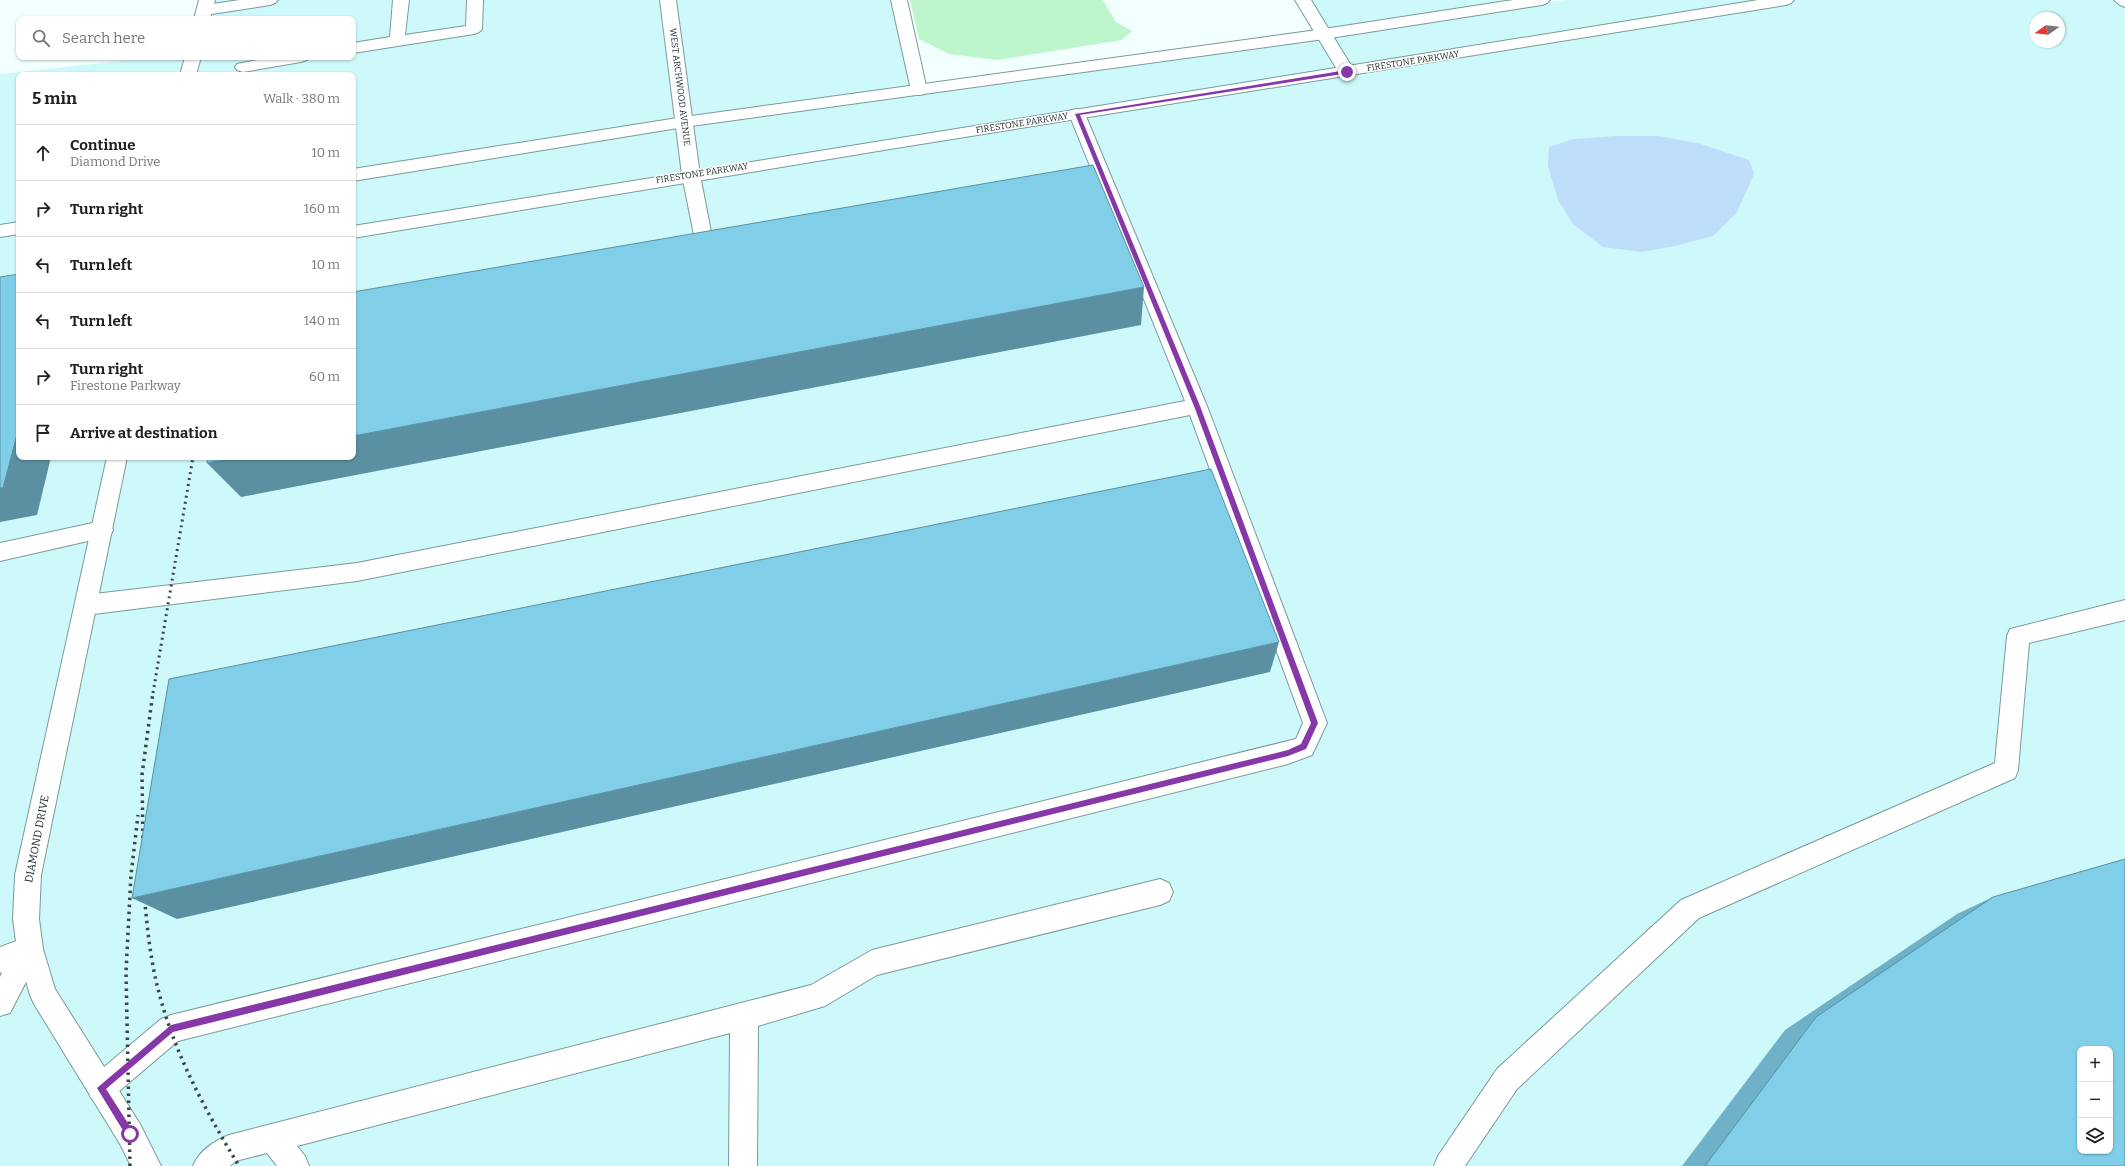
<!DOCTYPE html>
<html lang="en">
<head>
<meta charset="utf-8">
<style>
  body { margin:0; font-family:Bitter,serif; background:#f2f2f2; color:#222 }
  .controls { position:absolute; right:12px; bottom:12px; display:grid; overflow:hidden; border-radius:8px; box-shadow:0 1px 3px #0004 }
  .controls button { width:36px; height:36px; display:grid; place-items:center; padding:0; border:0; border-bottom:1px solid #e0e0e0; background:#fff; color:#222; font:20px sans-serif }
  .compass { position:absolute; left:2029px; top:12px; width:36px; height:36px; border-radius:50%; background:#fff; box-shadow:0 1px 3px #0004; rotate:255deg }
  .stop { position:absolute; width:12px; height:12px; margin:-9px; border:3px solid #8638a8; border-radius:50%; background:#fff }
  .stop.end { background:#8638a8; border-color:#fff; box-shadow:0 1px 4px #0008 }
  .list { margin:0; padding:0; list-style:none }
  h2 { display:flex; justify-content:space-between; align-items:center; height:52px; margin:0; padding:0 16px; font-size:17px }
  h2 small { font-size:13px; font-weight:400; color:#767676 }
  .list li { display:grid; grid-template-columns:26px 1fr auto; gap:12px; align-items:center; box-sizing:border-box; height:56px; padding:0 16px; border-top:1px solid #e0e0e0 }
  .list b { display:block; font-size:15px; white-space:nowrap }
  .list p { margin:0; font-size:13px; white-space:nowrap; color:#767676 }
  .list em { font-size:13px; font-style:normal; color:#767676 }
  .icon { flex:none; width:22px; height:22px; fill:none; stroke:currentColor; stroke-width:2; stroke-linecap:round; stroke-linejoin:round }
  .map { position:relative; flex:none; width:2125px; height:1166px; overflow:hidden }
  .search { position:absolute; background:#fff; box-shadow:0 1px 3px #0004; left:16px; top:16px; width:340px; height:44px; display:flex; align-items:center; gap:10px; box-sizing:border-box; padding:0 14px; border-radius:8px; color:#767676; font-size:15px }
  .panel { position:absolute; background:#fff; box-shadow:0 1px 3px #0004; left:16px; top:72px; width:340px; height:388px; border-radius:8px }
  .map>svg:first-child { display:block }
  .built { fill:#cef9fa; fill-rule:evenodd }
  .green { fill:#bdf6cc }
  .water { fill:#bedef9 }
  .lines { fill:none; stroke-linecap:round; stroke-linejoin:round }
  .service-casing { stroke:#7b999a; stroke-width:2 }
  .minor-casing { stroke:#7b999a; stroke-width:2 }
  .tertiary-casing { stroke:#7b999a; stroke-width:2 }
  .service { fill:#fff; fill-rule:evenodd }
  .minor { fill:#fff; fill-rule:evenodd }
  .tertiary { fill:#fff; fill-rule:evenodd }
  .rail-far1 { stroke:#3a4647; stroke-width:3; stroke-dasharray:2 4; stroke-linecap:butt }
  .rail { stroke:#3a4647; stroke-width:3.5; stroke-dasharray:2.5 4.5; stroke-linecap:butt }
  .wall { fill:#6eb1c8 }
  .shaded-wall { fill:#5a90a2 }
  .building { fill:#80cee8; stroke:#5a90a2; fill-rule:evenodd }
  .route { fill:#8638a8 }
  .labels { text-anchor:middle; dominant-baseline:central; stroke-width:3; stroke-linejoin:round; paint-order:stroke }
  .far-street-label { font-size:9px; fill:#1e2a2b; stroke:#fff }
  .street-label { font-size:11px; fill:#1e2a2b; stroke:#fff }
</style>
</head>
<body>
<div class="map">
<svg width="2125" height="1166" viewBox="0 0 2125 1166">
  <rect width="100%" height="100%" fill="#f2ffff"/>
  <path class="built" d="M207 0H899L919 89 1323 34 1303 0H1542L1514 5 1567 0H2125V1166H0V74L159 57H353V19H202ZM2035 18H2059V42H2035ZM19 75H353V457H19ZM2080 1049H2110V1151H2080Z"/>
  <path class="green" d="M910 0H1103L1116 22 1132 31 1122 40 997 60 949 54 919 39Z"/>
  <path class="water" d="M1615 136H1659L1701 144 1749 160 1754 174 1737 212 1713 236 1675 246 1642 252 1603 247 1573 224 1558 200 1548 166 1549 147 1574 139Z"/>
  <g class="lines">
    <defs>
      <g id="service">
        <path d="M240 0H278L275 3 270 5 205 15 200 13 197 10 200 7 205 5Z"/>
        <path d="M393 0H409L405 35 466 26 467 0H483L482 29 479 32 474 34 353 53V43L390 37Z"/>
        <path d="M891 0H907L927 90 925 94 919 95 913 94 911 90Z"/>
        <path d="M273 57H309L307 60 301 62 243 72 237 70 235 67 237 64Z"/>
        <path d="M1077 109 1083 110 1085 114 1207 406 1327 723 1312 755 1288 764 178 1041 111 1098 101 1102 91 1098 87 1088 91 1078 161 1019 171 1015 1296 739 1303 723 1190 415 357 581 86 615 78 612 75 605 78 598 86 595 357 563 1185 401 1069 114 1071 110Z"/>
        <path d="M691 169 697 171 700 175 711 232 725 230 731 232 734 236 731 240 704 246 698 244 695 240 682 175 685 171Z"/>
        <path d="M102 521 110 524 113 530 110 536 0 561V543Z"/>
        <path d="M2125 600V620L2029 643 2018 770 2015 778 1699 918 1517 1089 1465 1166H1434L1438 1156 1497 1069 1681 900 1995 763 2007 636 2010 629Z"/>
        <path d="M1160 879 1169 883 1173 892 1169 901 1160 905 877 975 825 1006 758 1026 757 1166H729L730 1033 297 1146 305 1156 309 1166H277L267 1153 236 1161 230 1166H193C199 1151 214 1141 229 1135L811 985 872 950Z"/>
        <path d="M30 936 39 940 43 949 10 1013 0 1016V977L2 972 0 973V947Z"/>
      </g>
      <g id="minor">
        <path d="M199 0H215L210 19H194Z"/>
        <path d="M660 0H676L700 175 697 179 691 181 685 179 682 175Z"/>
        <path d="M1295 0H1311L1355 72 1353 76H1341Z"/>
        <path d="M2114 0H2125V7L2120 5Z"/>
        <path d="M185 57H201L196 75H180Z"/>
        <path d="M19 222V234L0 237V225Z"/>
        <path d="M107 457H127L41 875 39 919 43 949 55 989 140 1124 161 1166H131L120 1144 34 1004 30 995 17 949 13 919 15 875Z"/>
      </g>
      <g id="tertiary">
        <path d="M1513 0H1550L1547 3 1542 5 1324 39 684 127 353 181V169L684 117 1324 29Z"/>
        <path d="M1758 0H1794L1791 3 1786 5 890 149 353 238V226Z"/>
      </g>
    </defs>
    <use href="#service" class="service-casing"/>
    <use href="#minor" class="minor-casing"/>
    <use href="#tertiary" class="tertiary-casing"/>
    <use href="#service" class="service"/>
    <use href="#minor" class="minor"/>
    <use href="#tertiary" class="tertiary"/>
    <path class="rail-far1" d="M153 693 193 457"/>
    <g class="rail">
      <path d="M143 845 142 775 153 692"/>
      <path d="M144 893C147 925 150 958 158 989 174 1053 205 1110 239 1166"/>
      <path d="M130 1166 126 972 131 875 138 815"/>
    </g>
  </g>
  <path class="wall" d="M1993 897 2125 1166H1682L1785 1030 1957 914Z"/>
  <g class="shaded-wall">
    <path d="M1144 287 1141 325 241 497 207 463 240 457H353V436Z"/>
    <path d="M19 427V457H51L37 515 0 522V488Z"/>
    <path d="M1279 642 1270 672 177 919 132 898Z"/>
  </g>
  <g class="building">
    <path d="M1093 165 1144 287 353 436V292Z"/>
    <path d="M19 274V427L3 488H0V277Z"/>
    <path d="M208 457H240L207 463Z"/>
    <path d="M1211 469 1279 642 132 898 169 679Z"/>
    <path d="M2125 859V1166H1705L1816 1017 1993 897ZM2080 1049H2110V1151H2080Z"/>
  </g>
  <path class="route" d="M1347 70 1349 73 1080 115 1200 406 1318 723 1306 749 1288 756 173 1032 106 1089 133 1131V1137H127L97 1088 171 1025 1288 750 1301 744 1311 723 1194 406 1075 114Z"/>
  <g class="labels">
    <g class="far-street-label">
      <text transform="translate(1413 61) rotate(-9)">FIRESTONE PARKWAY</text>
      <text transform="translate(680 87) rotate(83)">WEST ARCHWOOD AVENUE</text>
      <text transform="translate(1022 123) rotate(-9)">FIRESTONE PARKWAY</text>
      <text transform="translate(702 173) rotate(-9)">FIRESTONE PARKWAY</text>
    </g>
    <g class="street-label">
      <text transform="translate(37 839) rotate(-79)">DIAMOND DRIVE</text>
    </g>
  </g>
</svg>
<div class="controls">
<button>+</button>
<button>−</button>
<button><svg class="icon" aria-label="layers" viewBox="0 0 24 24"><path d="M12 4l9 5-9 5-9-5zM3 14l9 5 9-5"/></svg></button>
</div>
<svg class="compass" viewBox="-18 -18 36 36"><path d="M0-13l5 13h-10z" fill="#e53935"/><path d="M0 13l5-13h-10z" fill="#767676"/></svg>
<div class="stop" style="left:130px;top:1134px"></div>
<div class="stop end" style="left:1347px;top:72px"></div>
<div class="search"><svg class="icon" aria-label="search" viewBox="0 0 24 24"><circle cx="10" cy="10" r="6"/><path d="M15 15l6 6"/></svg>Search here</div>
<section class="panel">
<h2>5 min<small>Walk · 380 m</small></h2>
<ul class="list">
<li><svg class="icon" aria-label="ahead" viewBox="0 0 24 24"><path d="M12 20V5M6 11l6-6 6 6"/></svg><div><b>Continue</b><p>Diamond Drive</p></div><em>10 m</em></li>
<li><svg class="icon" aria-label="right" viewBox="0 0 24 24"><path d="M7 20v-9h11M14 6l5 5-5 5"/></svg><div><b>Turn right</b></div><em>160 m</em></li>
<li><svg class="icon" aria-label="left" viewBox="0 0 24 24"><path d="M17 20v-9H6M10 6l-5 5 5 5"/></svg><div><b>Turn left</b></div><em>10 m</em></li>
<li><svg class="icon" aria-label="left" viewBox="0 0 24 24"><path d="M17 20v-9H6M10 6l-5 5 5 5"/></svg><div><b>Turn left</b></div><em>140 m</em></li>
<li><svg class="icon" aria-label="right" viewBox="0 0 24 24"><path d="M7 20v-9h11M14 6l5 5-5 5"/></svg><div><b>Turn right</b><p>Firestone Parkway</p></div><em>60 m</em></li>
<li><svg class="icon" aria-label="arrive" viewBox="0 0 24 24"><path d="M6 21V4h12l-3 4 3 4H6"/></svg><div><b>Arrive at destination</b></div></li>
</ul>
</section>
</div>
</body>
</html>
